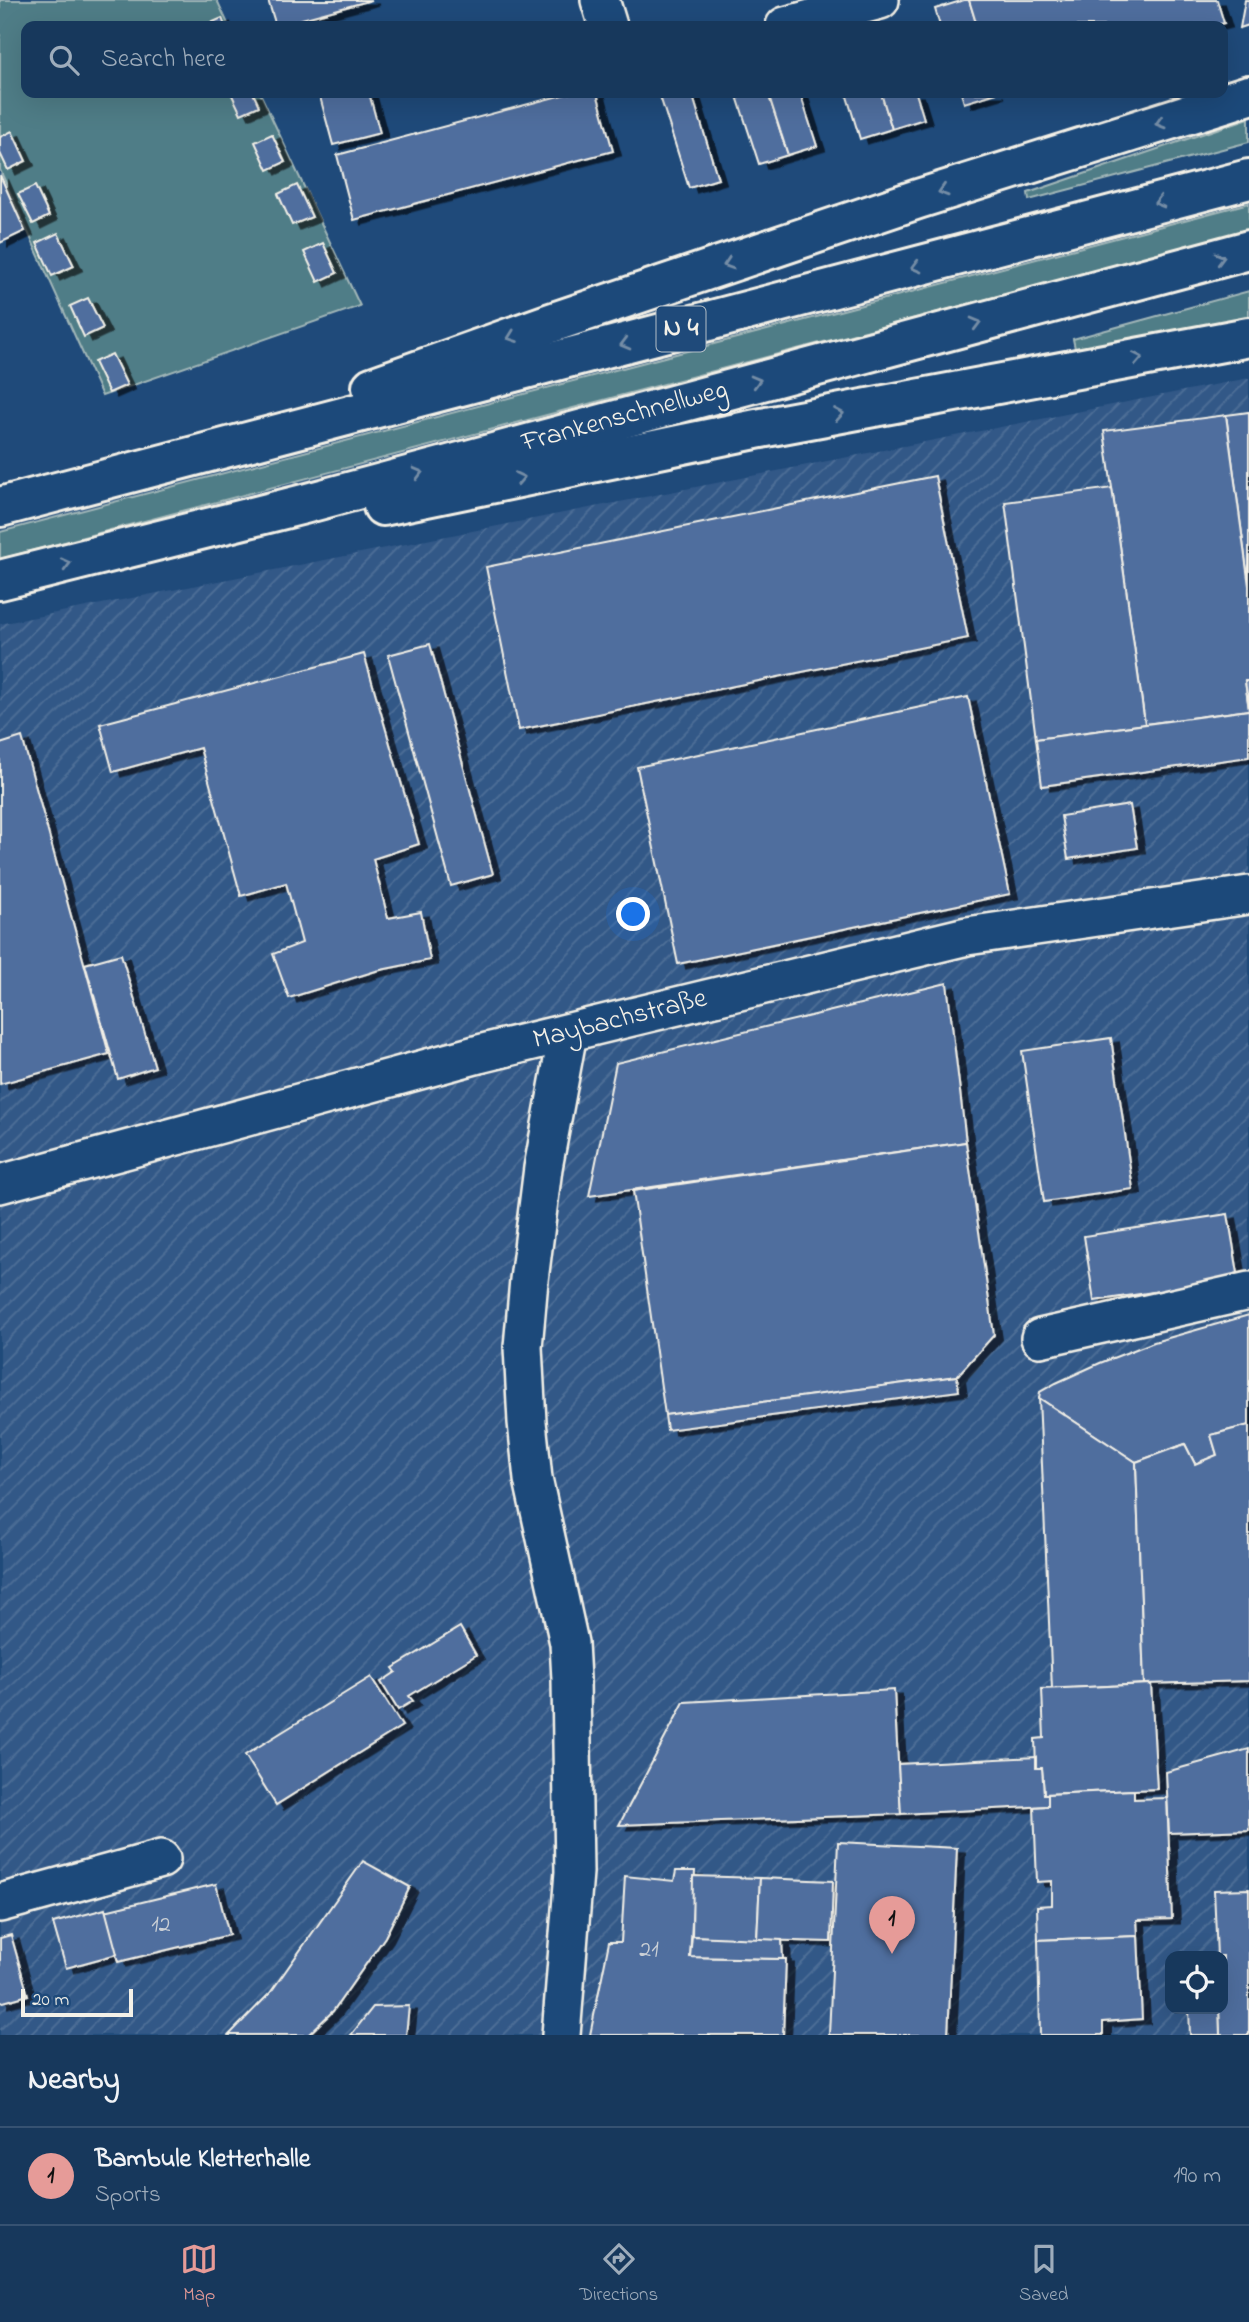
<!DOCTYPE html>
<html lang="en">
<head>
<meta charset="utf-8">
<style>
  body { margin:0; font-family:"Indie Flower",sans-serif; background:#203f62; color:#f1f3f6 }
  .controls { position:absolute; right:21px; bottom:21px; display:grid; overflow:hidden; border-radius:14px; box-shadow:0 7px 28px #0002 }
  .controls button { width:63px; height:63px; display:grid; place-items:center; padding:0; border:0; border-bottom:2px solid #365272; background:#17385c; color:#f1f3f6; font:35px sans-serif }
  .scale { position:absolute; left:21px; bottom:18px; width:112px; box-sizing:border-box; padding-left:7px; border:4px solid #f4f1e8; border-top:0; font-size:19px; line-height:24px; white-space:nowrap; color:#f4f1e8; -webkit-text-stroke:5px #1f4a7a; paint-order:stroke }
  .you { position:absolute; left:634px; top:915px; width:24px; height:24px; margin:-18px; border:5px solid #fff; border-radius:50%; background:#1a73e8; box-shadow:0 0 0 10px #1a73e833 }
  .badge { display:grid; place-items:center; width:46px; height:46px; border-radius:50%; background:#e69b98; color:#111; font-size:23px; font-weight:700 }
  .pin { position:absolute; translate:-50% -58px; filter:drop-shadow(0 2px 4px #0008) }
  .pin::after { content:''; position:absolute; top:37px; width:24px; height:21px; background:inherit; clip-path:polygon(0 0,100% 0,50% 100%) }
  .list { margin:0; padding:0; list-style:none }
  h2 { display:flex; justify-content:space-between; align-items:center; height:91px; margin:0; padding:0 28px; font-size:30px }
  h2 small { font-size:23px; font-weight:400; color:#9eacbb }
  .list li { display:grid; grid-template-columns:46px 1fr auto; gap:21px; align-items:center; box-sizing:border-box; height:98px; padding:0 28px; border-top:2px solid #365272 }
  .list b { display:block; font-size:26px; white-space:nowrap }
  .list p { margin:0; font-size:23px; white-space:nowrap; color:#9eacbb }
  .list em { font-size:23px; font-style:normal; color:#9eacbb }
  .icon { flex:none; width:38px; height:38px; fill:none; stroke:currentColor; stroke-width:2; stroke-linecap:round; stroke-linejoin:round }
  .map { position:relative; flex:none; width:1249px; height:2035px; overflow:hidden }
  .search { position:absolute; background:#17385c; box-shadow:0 7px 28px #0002; left:21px; right:21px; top:21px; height:77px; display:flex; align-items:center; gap:18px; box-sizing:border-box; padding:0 24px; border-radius:14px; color:#9eacbb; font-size:26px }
  .sheet { height:189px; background:#17385c }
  nav { display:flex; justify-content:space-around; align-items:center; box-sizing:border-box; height:98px; border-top:2px solid #365272; background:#17385c; font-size:19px; color:#9eacbb }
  nav a { display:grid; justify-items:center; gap:4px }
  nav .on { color:#e69b98 }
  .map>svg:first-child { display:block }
  .industrial { fill:url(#industrial-furrows); fill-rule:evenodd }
  .green { fill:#507d87; stroke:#a2b7b8; stroke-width:2 }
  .building { fill:#506e9e; stroke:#f4f1e8; stroke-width:2; filter:url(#shadow) }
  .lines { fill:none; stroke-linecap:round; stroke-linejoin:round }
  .minor-casing { stroke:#f4f1e8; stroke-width:42 }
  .highway-casing { stroke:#f4f1e8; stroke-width:44 }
  .minor { stroke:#1f4a7a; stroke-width:37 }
  .highway { stroke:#1f4a7a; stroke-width:38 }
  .oneway { stroke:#748da6 }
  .labels { text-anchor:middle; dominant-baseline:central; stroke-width:5; stroke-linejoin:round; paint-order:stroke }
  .number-label { font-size:24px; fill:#cbd0d6 }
  .shield { fill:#1f4a7a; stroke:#b4bfc7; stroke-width:2 }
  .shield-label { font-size:26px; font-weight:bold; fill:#f4f1e8 }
  .street-label { font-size:28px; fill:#f4f1e8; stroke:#1f4a7a }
</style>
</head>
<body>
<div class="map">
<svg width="1249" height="2035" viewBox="0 0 1249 2035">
  <defs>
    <pattern id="industrial-furrows" width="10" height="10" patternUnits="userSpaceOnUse" patternTransform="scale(1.75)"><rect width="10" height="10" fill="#325887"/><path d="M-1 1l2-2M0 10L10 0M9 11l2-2" fill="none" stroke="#507098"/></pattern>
    <filter id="shadow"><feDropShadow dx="8" dy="4.5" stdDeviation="0" flood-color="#0009"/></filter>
  </defs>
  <rect width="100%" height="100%" fill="#1f4a7a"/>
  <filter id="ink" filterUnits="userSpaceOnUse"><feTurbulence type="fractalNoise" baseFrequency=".0143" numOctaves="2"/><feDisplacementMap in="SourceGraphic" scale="14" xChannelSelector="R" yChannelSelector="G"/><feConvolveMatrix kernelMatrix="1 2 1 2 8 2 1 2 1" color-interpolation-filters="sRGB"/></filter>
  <g filter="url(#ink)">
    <path class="industrial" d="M1249 378V2035H0V624ZM1170 1956H1223V2009H1170Z"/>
    <g class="green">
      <path d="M0 0H217L229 26H26V93H260L360 306 102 396 0 170Z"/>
      <path d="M1249 118V142L1029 200 1028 193Z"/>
      <path d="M1249 203V230L0 559V532Z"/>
      <path d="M1249 291V319L1076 353 1073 339Z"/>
    </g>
    <g class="building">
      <path d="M268 0H372L276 26Z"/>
      <path d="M964 0H969L977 26H940L935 9Z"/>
      <path d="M969 0H1217L1224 23 1213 26H977Z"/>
      <path d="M1245 0H1249V25L1240 28Z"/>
      <path d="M222 18 225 26H204Z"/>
      <path d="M231 93H253L259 106 241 114Z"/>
      <path d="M319 93H369L380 133 333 145Z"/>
      <path d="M570 93H597L613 151 354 220 337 155Z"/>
      <path d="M659 93H692L718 179 689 188Z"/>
      <path d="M736 93H768L788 155 759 164Z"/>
      <path d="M768 93H800L817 146 788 155Z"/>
      <path d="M846 93H881L892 129 860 139Z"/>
      <path d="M881 93H916L924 119 892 129Z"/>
      <path d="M961 93H997L964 103Z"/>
      <path d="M12 131 26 161 8 170 0 153V137Z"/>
      <path d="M272 134 285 162 268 170 255 142Z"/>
      <path d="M0 175 25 231 0 243Z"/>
      <path d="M297 185 312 217 292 225 278 194Z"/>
      <path d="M35 186 49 216 33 224 18 194Z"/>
      <path d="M58 233 74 266 52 276 37 243Z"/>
      <path d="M323 243 337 273 318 282 304 252Z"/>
      <path d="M88 298 103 328 84 337 70 306Z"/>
      <path d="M112 354 127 385 109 393 94 362Z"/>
      <path d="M1249 412V586L1226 415Z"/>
      <path d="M1226 415 1249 586V681H1245L1249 710 1145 724 1104 431Z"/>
      <path d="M935 476 968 638 519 730 486 567Z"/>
      <path d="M1112 488 1145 724 1036 739 1005 502Z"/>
      <path d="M430 644 493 874 451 886 388 655Z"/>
      <path d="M364 654 419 844 373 859 388 918 421 912 430 960 376 971 289 998 273 954 302 943 286 883 241 896 200 748 113 772 100 724Z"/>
      <path d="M1245 681H1249V709Z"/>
      <path d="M968 697 1010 894 678 964 637 767Z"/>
      <path d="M1249 710V757L1042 786 1036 739Z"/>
      <path d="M22 737 109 1054 0 1084V744Z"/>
      <path d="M1130 805 1137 848 1068 859 1061 816Z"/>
      <path d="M121 954 155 1067 118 1079 85 964Z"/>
      <path d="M947 983 966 1142 589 1196 616 1063Z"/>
      <path d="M1111 1038 1133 1189 1044 1202 1022 1051Z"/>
      <path d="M966 1142 994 1335 957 1376 665 1415 633 1191Z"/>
      <path d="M1228 1214 1239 1279 1094 1301 1084 1236Z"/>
      <path d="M1249 1315V1425L1211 1435 1217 1455 1195 1464 1185 1444 1136 1462 1039 1398 1040 1392 1056 1383 1100 1363 1154 1342Z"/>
      <path d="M957 1376 959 1391 667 1430 665 1415Z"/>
      <path d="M1039 1398 1136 1462 1144 1684 1052 1689Z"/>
      <path d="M1249 1425V1681L1144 1684 1136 1462 1185 1444 1195 1464 1217 1455 1211 1435Z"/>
      <path d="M460 1627 476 1655 409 1696 413 1701 398 1710 381 1682 396 1672 393 1668Z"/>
      <path d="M371 1677 402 1726 276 1805 245 1755Z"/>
      <path d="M1151 1684 1157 1789 1044 1794 1042 1768H1036L1035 1739 1044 1738 1042 1689Z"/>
      <path d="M894 1690 901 1814 619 1825 684 1702Z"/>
      <path d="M1249 1749V1830L1169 1833 1166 1772Z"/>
      <path d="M1036 1757V1768H1042L1044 1794H1048V1806L901 1814 898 1764Z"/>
      <path d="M1134 1790V1799L1167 1798 1172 1919 1137 1920 1138 1936 1038 1940 1037 1906 1052 1905V1881L1037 1882 1034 1807 1048 1806V1794Z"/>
      <path d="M838 1842 957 1848 948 2035H829Z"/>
      <path d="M363 1861 410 1887 385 1937 333 2011 308 2035H229L270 1993Z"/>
      <path d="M676 1871H695L690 1957 786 1959 783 2035H590L609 1942H621L625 1876 674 1881Z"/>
      <path d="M693 1876 760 1878 757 1940 692 1936Z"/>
      <path d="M760 1878 833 1881 831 1942 757 1940Z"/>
      <path d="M216 1884 229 1935 118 1962 105 1911Z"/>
      <path d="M1249 1889V2035H1220L1219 2009H1223V1956H1217L1214 1890Z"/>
      <path d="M105 1909 117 1954 66 1968 53 1923Z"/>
      <path d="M11 1935 28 1995 0 2003V1938Z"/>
      <path d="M692 1936 782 1940 783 1959 690 1957Z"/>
      <path d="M1138 1936 1142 2019 1103 2022V2035H1040L1038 1940Z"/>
      <path d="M409 2006 406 2035H351L373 2007Z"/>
      <path d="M1189 2009H1219L1220 2035H1190Z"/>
    </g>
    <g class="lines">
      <defs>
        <g id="minor">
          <path d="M600 0 608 26"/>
          <path d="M785 26 880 0"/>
          <path d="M0 1184 479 1054 967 936 1249 895"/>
          <path d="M1040 1338 1249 1291"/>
          <path d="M0 1903 161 1859"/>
          <path d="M561 2035 574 1872 571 1679 569 1643 533 1479 527 1422 523 1347 529 1280 543 1168 568 1033"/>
        </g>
        <g id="highway">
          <path d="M372 387 551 323 918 199 1249 95"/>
          <path d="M383 506 756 429 1249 337"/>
          <path d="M0 507 1249 179"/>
          <path d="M0 580 304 504 1249 250"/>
        </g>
      </defs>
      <use href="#minor" class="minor-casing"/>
      <use href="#highway" class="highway-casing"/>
      <use href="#minor" class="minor"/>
      <use href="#highway" class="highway"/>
    </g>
    <defs><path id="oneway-chevron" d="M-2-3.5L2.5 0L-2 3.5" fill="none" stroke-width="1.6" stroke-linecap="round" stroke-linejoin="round" transform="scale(1.75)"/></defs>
    <g class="oneway">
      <use href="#oneway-chevron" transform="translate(1160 123) rotate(163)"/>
      <use href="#oneway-chevron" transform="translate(943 191) rotate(163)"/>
      <use href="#oneway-chevron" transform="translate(1159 202) rotate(165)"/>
      <use href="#oneway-chevron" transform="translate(1220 258) rotate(-15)"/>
      <use href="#oneway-chevron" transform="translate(728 264) rotate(162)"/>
      <use href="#oneway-chevron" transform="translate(916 267) rotate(165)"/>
      <use href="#oneway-chevron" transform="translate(976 323) rotate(-15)"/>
      <use href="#oneway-chevron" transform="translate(512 337) rotate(160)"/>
      <use href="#oneway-chevron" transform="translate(625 344) rotate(165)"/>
      <use href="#oneway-chevron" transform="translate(1138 358) rotate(-11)"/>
      <use href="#oneway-chevron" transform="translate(756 381) rotate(-15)"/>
      <use href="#oneway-chevron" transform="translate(839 414) rotate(-10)"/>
      <use href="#oneway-chevron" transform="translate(418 473) rotate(-15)"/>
      <use href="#oneway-chevron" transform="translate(520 478) rotate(-12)"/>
      <use href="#oneway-chevron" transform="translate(66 564) rotate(-14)"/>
    </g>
  </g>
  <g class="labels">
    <g class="number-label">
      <text x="161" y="1925">12</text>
      <text x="649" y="1950">21</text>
    </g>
    <rect class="shield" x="656.5" y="306.5" width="49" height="45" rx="5"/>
    <g class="shield-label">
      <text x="681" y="329">N 4</text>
    </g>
    <g class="street-label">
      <text transform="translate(625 417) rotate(-15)">Frankenschnellweg</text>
      <text transform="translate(620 1020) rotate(-14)">Maybachstraße</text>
    </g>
  </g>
</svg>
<div class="controls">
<button><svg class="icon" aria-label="locate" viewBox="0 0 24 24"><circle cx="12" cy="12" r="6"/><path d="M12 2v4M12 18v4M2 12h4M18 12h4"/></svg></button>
</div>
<div class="scale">20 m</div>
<div class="you"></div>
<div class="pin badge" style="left:892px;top:1954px">1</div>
<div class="search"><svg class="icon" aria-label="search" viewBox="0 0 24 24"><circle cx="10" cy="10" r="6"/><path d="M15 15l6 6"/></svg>Search here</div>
</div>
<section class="sheet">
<h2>Nearby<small></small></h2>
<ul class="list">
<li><span class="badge">1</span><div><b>Bambule Kletterhalle</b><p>Sports</p></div><em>190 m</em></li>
</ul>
</section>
<nav>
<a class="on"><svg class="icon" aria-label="map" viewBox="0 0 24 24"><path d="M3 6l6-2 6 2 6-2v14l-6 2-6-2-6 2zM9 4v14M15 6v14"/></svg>Map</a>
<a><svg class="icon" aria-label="directions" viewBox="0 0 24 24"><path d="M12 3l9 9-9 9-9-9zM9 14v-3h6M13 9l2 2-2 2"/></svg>Directions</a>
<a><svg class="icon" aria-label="saved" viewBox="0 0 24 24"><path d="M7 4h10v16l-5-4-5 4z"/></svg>Saved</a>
</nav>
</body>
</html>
